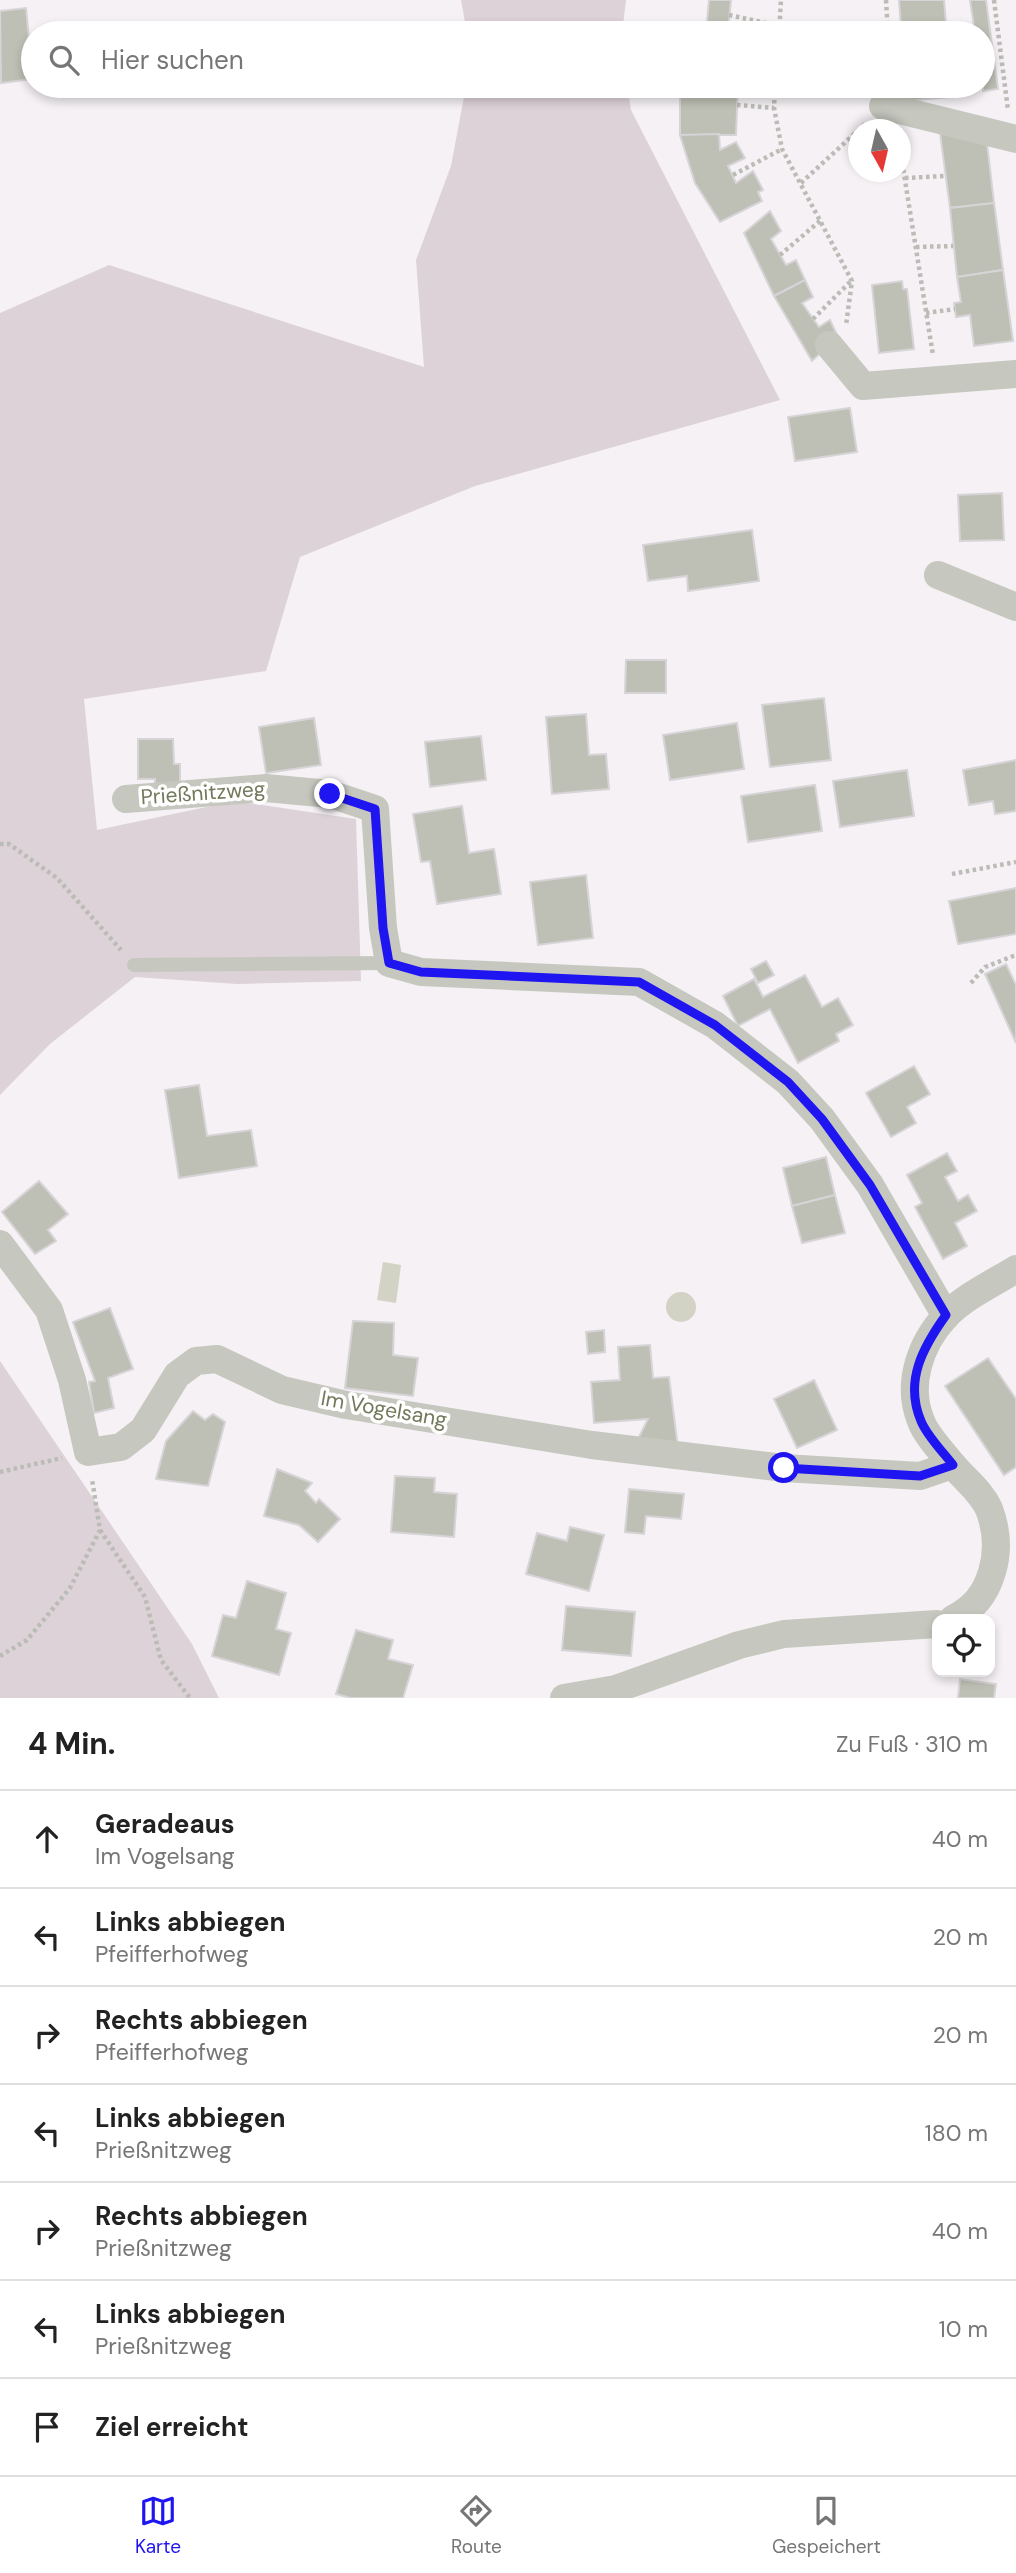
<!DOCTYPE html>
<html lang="de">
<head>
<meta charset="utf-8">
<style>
  body { margin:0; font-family:"DM Sans",sans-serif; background:#f2f2f2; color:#222 }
  .controls { position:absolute; right:21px; bottom:21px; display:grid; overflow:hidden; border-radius:14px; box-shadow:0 4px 10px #0003 }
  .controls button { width:63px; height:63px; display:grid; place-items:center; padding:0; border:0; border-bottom:2px solid #e0e0e0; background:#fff; color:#222; font:35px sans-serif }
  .compass { position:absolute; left:848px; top:119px; width:63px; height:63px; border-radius:50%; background:#fff; box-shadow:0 4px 10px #0003; rotate:172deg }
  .stop { position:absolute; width:21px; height:21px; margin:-16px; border:5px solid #1f15f1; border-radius:50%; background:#fff }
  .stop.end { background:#1f15f1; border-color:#fff; box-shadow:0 2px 7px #0008 }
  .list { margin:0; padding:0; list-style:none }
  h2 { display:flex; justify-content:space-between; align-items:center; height:91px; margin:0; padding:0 28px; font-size:30px }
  h2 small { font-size:23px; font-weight:400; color:#767676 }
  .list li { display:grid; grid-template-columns:46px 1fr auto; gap:21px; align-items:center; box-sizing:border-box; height:98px; padding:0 28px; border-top:2px solid #e0e0e0 }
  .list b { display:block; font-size:26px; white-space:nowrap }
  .list p { margin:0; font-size:23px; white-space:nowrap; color:#767676 }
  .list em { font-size:23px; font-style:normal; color:#767676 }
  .icon { flex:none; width:38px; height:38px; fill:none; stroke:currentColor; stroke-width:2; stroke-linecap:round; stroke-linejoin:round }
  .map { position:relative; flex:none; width:1016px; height:1698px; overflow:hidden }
  .search { position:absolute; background:#fff; box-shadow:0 4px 10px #0003; left:21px; right:21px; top:21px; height:77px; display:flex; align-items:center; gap:18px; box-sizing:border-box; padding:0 24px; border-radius:38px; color:#767676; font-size:26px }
  .sheet { height:777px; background:#fff }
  nav { display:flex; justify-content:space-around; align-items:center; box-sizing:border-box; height:98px; border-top:2px solid #e0e0e0; background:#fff; font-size:19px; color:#767676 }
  nav a { display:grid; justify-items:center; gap:4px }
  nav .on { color:#1f15f1 }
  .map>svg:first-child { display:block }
  .green { fill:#ddd2d8 }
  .water { fill:#d2d3c5 }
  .building { fill:#bec0b5; stroke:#d6d4d6; stroke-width:2 }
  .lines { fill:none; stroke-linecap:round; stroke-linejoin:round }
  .path { stroke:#babcb5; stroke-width:4.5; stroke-dasharray:3.5 3.5; stroke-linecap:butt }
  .service { stroke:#c6c8bf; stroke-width:14 }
  .minor { stroke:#c6c8bf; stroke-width:28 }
  .route { stroke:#1f15f1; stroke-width:9 }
  .labels { text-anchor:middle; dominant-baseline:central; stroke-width:7; stroke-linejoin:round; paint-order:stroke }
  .street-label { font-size:21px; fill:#71795a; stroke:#fff }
</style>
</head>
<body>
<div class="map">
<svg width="1016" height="1698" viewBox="0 0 1016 1698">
  <rect width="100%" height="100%" fill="#f5f1f5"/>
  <g class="green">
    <path d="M461 0H626L622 33H467Z"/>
    <path d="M466 86H627L631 110 780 400 475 486 300 557 266 671 84 699 97 830 235 801 356 819 361 981 237 984 135 977 50 1044 0 1095V313L109 265 424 367 416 260 451 166Z"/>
    <path d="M0 1361 192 1644 219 1698H0Z"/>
  </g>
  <g class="water">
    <path d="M383 1262 401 1265 396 1303 377 1300Z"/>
    <circle cx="681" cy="1307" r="15"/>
  </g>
  <g class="building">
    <path d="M709 0H731L728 31 740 33H706Z"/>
    <path d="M899 0H944L946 23 901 27Z"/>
    <path d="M970 0H986L998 89 983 91V33H975Z"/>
    <path d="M26 8 33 79 1 83 0 11Z"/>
    <path d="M946 23 948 33H901V27Z"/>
    <path d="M680 86H738L736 135H680Z"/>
    <path d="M906 86H956L958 96 908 101Z"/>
    <path d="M940 133 986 135 994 203 950 208Z"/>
    <path d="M719 134 720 150 736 142 745 158 728 166 736 183 753 171 763 190 758 192 762 201 720 222 695 183 680 135Z"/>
    <path d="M994 203 1003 270 957 277 950 208Z"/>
    <path d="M770 211 781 231 771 239 786 265 796 260 805 280 774 296 744 233Z"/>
    <path d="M1003 270 1013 341 974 346 970 315 956 317 954 303 961 302 957 277Z"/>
    <path d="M805 280 813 297 802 303 819 327 830 320 838 337 812 361 774 296Z"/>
    <path d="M902 281 903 289H907L914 349 879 353 872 285Z"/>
    <path d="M850 408 857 452 795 461 788 417Z"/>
    <path d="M1002 493 1004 540 960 541 958 495Z"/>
    <path d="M752 530 759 581 688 591 687 576 648 581 643 545Z"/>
    <path d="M626 660H666V693H625Z"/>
    <path d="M824 698 831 760 770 767 762 705Z"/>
    <path d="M586 714 589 755 606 754 609 789 552 794 546 717Z"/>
    <path d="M314 718 321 765 266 773 259 727Z"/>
    <path d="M737 723 744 769 670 780 663 735Z"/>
    <path d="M481 736 486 780 430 787 425 742Z"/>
    <path d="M138 739H173L174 764H180V786H155V779H138Z"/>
    <path d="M1016 760V811L995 814 993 801 969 805 963 770Z"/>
    <path d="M907 770 914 816 840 827 833 781Z"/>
    <path d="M815 785 822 831 748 842 741 796Z"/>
    <path d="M462 806 469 853 494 849 501 894 437 904 430 861 421 862 413 814Z"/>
    <path d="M586 875 593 938 538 945 530 882Z"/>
    <path d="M1016 888V934L958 944 949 901Z"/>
    <path d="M766 961 774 975 758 983 751 969Z"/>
    <path d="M1006 964 1016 985V1043L985 974Z"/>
    <path d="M805 975 822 1007 838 998 853 1025 836 1034 839 1041 798 1063 770 1009 738 1026 723 996 754 979 763 997Z"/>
    <path d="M914 1066 930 1094 907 1107 916 1123 891 1137 866 1093Z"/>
    <path d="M199 1085 207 1136 251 1130 257 1166 179 1178 165 1090Z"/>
    <path d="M947 1153 957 1171 945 1177 958 1201 968 1195 977 1211 955 1223 967 1246 943 1259 915 1207 922 1203 907 1175Z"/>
    <path d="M826 1157 835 1195 792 1206 783 1168Z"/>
    <path d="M39 1181 68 1214 48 1230 56 1241 35 1254 2 1212Z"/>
    <path d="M835 1195 845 1233 802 1243 792 1206Z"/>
    <path d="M110 1308 133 1369 108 1378 114 1408 94 1413 89 1382 95 1381 73 1322Z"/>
    <path d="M353 1321 394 1323 393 1355 418 1358 413 1396 345 1388Z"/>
    <path d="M604 1330 605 1352 588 1354 586 1332Z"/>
    <path d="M650 1345 653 1378 669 1377 678 1448 636 1443 648 1419 594 1423 591 1382 620 1380 618 1347Z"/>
    <path d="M988 1358 1016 1399V1467L1004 1475 945 1386Z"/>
    <path d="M814 1380 837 1430 797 1448 774 1399Z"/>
    <path d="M193 1411 205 1420 213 1414 225 1422 208 1486 156 1479 166 1441Z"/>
    <path d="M277 1469 312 1483 305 1491 316 1503 319 1499 340 1519 318 1542 299 1525 264 1516Z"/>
    <path d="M395 1476 435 1478 434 1492 457 1494 454 1537 391 1532Z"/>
    <path d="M629 1489 684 1494 681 1519 646 1516 644 1534 625 1532Z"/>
    <path d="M570 1527 604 1535 589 1591 526 1574 537 1533 567 1541Z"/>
    <path d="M247 1581 286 1593 276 1629 291 1633 279 1675 212 1656 223 1615 236 1618Z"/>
    <path d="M566 1606 635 1612 631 1656 562 1650Z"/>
    <path d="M356 1630 393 1640 388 1659 413 1665 403 1698H351L336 1694Z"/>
    <path d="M960 1679 996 1684 994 1698H958Z"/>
  </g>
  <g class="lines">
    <g class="path">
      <path d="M886 0 888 33"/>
      <path d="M994 0 1008 110"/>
      <path d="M729 15 780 26"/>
      <path d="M779 33 781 0"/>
      <path d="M775 86 774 108 782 149 852 281 846 325"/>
      <path d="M826 86 860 96"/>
      <path d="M737 105 774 108"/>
      <path d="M900 149 933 355"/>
      <path d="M733 175 782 149"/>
      <path d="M905 178 945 176"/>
      <path d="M801 183 865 124"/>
      <path d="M916 247 953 246"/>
      <path d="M780 255 820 221"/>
      <path d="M926 313 955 309"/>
      <path d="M813 319 851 281"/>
      <path d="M0 844H9L57 878 121 950"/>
      <path d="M952 874 1016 862"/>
      <path d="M971 983 985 967 1016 955"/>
      <path d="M0 1472 62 1458"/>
      <path d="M100 1530 145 1597 161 1660 190 1698"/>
      <path d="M0 1656 27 1640 70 1588 100 1530 92 1479"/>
    </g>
    <path class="service" d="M134 965 389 963"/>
    <g class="minor">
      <path d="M883 106 1016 139"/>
      <path d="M829 345 863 386 1016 374"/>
      <path d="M938 575 1016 607"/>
      <path d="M126 799 266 788 330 794 375 809 383 928 389 963 421 972 639 982 715 1025 788 1082 822 1119 870 1185 946 1316"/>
      <path d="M0 1244 49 1310 72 1380 88 1452 121 1447 143 1430 177 1375 196 1361 217 1359 282 1390 346 1405 592 1445 784 1468 920 1476 952 1465"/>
      <path d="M953 1619C974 1608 985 1595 992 1572 998 1552 997 1530 989 1509 981 1491 964 1479 952 1464 942 1452 926 1435 921 1421 906 1385 920 1344 945 1317 963 1297 994 1283 1016 1269"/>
      <path d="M564 1698 616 1689 739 1645 784 1634 937 1624"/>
    </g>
  </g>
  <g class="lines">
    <path class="route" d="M330 794 375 809 383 928 389 963 421 972 639 982 715 1025 788 1082 822 1119 870 1185 946 1315C923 1347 904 1381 921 1421 927 1436 943 1452 953 1465L920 1476 784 1468"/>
  </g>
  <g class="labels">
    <g class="street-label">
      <text transform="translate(203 793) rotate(-4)">Prießnitzweg</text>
      <text transform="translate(384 1409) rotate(10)">Im Vogelsang</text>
    </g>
  </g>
</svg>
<div class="controls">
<button><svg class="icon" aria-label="locate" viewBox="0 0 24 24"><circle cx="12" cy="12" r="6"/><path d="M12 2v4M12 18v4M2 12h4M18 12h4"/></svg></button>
</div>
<svg class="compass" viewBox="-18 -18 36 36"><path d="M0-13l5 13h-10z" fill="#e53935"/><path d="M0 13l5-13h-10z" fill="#767676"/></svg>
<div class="stop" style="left:784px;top:1468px"></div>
<div class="stop end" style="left:330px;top:794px"></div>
<div class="search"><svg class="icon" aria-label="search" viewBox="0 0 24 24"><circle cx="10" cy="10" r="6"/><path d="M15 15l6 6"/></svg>Hier suchen</div>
</div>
<section class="sheet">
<h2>4 Min.<small>Zu Fuß · 310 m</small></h2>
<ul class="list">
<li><svg class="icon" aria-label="ahead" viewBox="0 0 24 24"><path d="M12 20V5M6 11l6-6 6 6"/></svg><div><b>Geradeaus</b><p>Im Vogelsang</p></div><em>40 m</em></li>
<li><svg class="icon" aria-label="left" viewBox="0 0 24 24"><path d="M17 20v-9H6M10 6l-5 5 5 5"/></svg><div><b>Links abbiegen</b><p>Pfeifferhofweg</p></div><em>20 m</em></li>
<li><svg class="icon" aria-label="right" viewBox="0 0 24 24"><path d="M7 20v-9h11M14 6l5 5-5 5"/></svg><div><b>Rechts abbiegen</b><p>Pfeifferhofweg</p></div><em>20 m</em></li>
<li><svg class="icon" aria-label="left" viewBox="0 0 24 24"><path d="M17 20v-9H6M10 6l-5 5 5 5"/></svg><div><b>Links abbiegen</b><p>Prießnitzweg</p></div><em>180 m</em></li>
<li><svg class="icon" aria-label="right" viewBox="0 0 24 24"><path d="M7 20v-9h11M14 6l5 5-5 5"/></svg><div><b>Rechts abbiegen</b><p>Prießnitzweg</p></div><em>40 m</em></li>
<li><svg class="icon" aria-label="left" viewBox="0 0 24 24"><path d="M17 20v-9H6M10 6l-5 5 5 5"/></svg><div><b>Links abbiegen</b><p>Prießnitzweg</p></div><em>10 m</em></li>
<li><svg class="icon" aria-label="arrive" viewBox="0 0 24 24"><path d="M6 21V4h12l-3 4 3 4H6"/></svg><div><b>Ziel erreicht</b></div></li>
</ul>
</section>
<nav>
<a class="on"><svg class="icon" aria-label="map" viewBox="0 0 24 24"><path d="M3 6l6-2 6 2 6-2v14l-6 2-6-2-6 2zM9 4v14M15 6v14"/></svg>Karte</a>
<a><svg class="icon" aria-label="directions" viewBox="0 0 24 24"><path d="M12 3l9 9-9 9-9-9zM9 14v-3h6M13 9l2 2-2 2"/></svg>Route</a>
<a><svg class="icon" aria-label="saved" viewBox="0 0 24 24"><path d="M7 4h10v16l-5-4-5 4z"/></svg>Gespeichert</a>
</nav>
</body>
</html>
